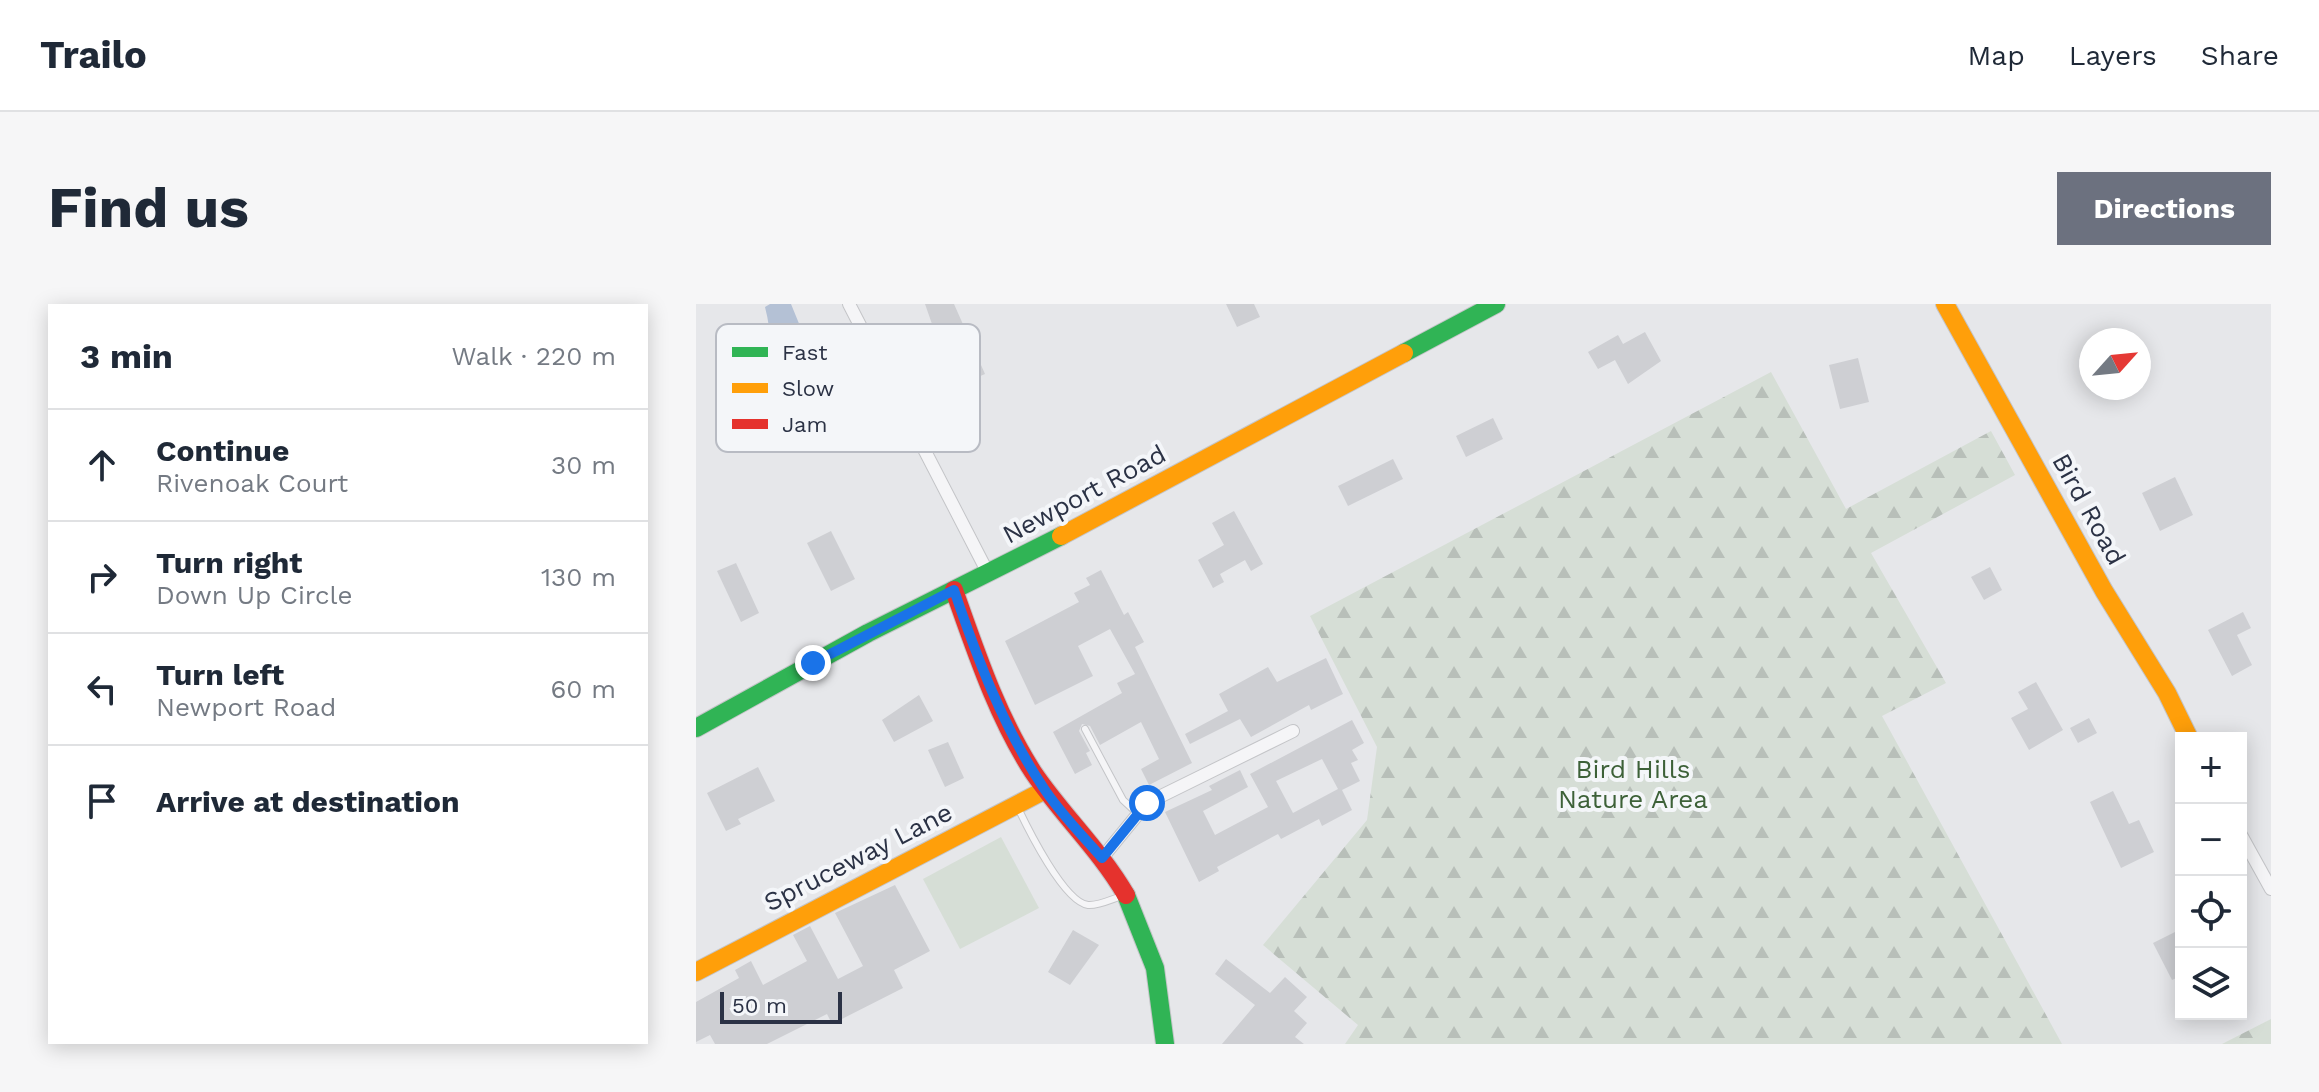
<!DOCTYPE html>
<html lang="en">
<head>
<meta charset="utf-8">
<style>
  body { margin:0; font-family:"Work Sans",sans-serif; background:#f6f6f7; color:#1f2937 }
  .controls { position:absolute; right:24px; bottom:24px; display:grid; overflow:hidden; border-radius:0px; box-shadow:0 4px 20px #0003 }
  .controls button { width:72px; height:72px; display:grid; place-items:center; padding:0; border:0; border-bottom:2px solid #e0e1e3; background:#fff; color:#1f2937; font:40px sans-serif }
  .compass { position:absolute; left:1383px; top:24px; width:72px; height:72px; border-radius:50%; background:#fff; box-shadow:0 4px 20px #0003; rotate:63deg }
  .scale { position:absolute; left:24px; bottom:20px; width:122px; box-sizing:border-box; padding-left:8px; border:4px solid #2b3245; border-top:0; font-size:22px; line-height:28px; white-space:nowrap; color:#2b3245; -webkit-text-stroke:6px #f4f6f9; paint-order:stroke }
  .stop { position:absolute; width:24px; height:24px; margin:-18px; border:6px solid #1a73e8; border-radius:50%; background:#fff }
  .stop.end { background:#1a73e8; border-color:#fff; box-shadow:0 2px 8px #0008 }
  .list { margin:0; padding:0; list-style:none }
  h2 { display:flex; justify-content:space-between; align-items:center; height:104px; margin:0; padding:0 32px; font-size:34px }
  h2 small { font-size:26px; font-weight:400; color:#747a83 }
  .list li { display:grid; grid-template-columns:52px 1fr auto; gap:24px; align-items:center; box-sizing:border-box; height:112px; padding:0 32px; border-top:2px solid #e0e1e3 }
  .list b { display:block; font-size:30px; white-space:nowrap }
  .list p { margin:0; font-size:26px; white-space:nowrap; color:#747a83 }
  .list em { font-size:26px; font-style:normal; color:#747a83 }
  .icon { flex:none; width:44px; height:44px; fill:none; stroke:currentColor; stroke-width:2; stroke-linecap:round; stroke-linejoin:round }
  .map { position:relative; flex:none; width:1575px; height:740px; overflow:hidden; border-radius:0px }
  header { display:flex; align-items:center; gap:48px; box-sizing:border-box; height:112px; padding:0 40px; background:#fff; border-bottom:2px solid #e0e1e3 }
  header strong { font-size:38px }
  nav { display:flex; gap:44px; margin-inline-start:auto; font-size:28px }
  .intro { display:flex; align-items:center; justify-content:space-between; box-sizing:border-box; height:192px; padding:0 48px }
  h1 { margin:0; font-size:56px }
  .button { padding:20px 36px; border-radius:0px; background:#6c717f; color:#fff; font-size:28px; font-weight:700 }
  main { display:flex; gap:48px; padding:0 48px }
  aside { flex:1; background:#fff; border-radius:0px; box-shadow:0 4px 20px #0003 }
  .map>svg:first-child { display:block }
  .forest { fill:url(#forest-firs) }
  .garden { fill:#d6ded6 }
  .water { fill:#b4c1d5 }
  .building { fill:#cecfd3; fill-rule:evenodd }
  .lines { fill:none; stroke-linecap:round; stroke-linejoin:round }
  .lane-casing { stroke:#c4c5c8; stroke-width:8 }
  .street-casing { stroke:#c4c5c8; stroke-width:14 }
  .fast-casing { stroke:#c4c5c8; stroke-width:20 }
  .slow-casing { stroke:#c4c5c8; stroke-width:20 }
  .jam-casing { stroke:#c4c5c8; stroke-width:20 }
  .lane { stroke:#f5f5f7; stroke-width:6 }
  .street { stroke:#f5f5f7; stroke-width:12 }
  .fast { stroke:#30b455; stroke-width:18 }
  .slow { stroke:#ff9f0a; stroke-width:18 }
  .jam { stroke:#e5322d; stroke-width:18 }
  .route { stroke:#1a73e8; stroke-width:10 }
  .labels { text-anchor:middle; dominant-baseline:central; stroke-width:8; stroke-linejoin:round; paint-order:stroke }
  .street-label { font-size:26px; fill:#2b3245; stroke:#f4f6f9 }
  .park-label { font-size:26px; fill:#3d6138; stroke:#f4f6f9 }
  .key { fill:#f4f6f9; stroke:#b8bbc3; stroke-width:2 }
  .key-label { font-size:22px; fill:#2b3245 }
</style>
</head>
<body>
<header>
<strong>Trailo</strong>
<nav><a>Map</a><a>Layers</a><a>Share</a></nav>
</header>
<div class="intro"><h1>Find us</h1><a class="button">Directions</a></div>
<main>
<aside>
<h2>3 min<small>Walk · 220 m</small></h2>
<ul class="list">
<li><svg class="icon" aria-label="ahead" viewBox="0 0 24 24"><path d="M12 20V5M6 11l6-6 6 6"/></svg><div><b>Continue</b><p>Rivenoak Court</p></div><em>30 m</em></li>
<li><svg class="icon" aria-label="right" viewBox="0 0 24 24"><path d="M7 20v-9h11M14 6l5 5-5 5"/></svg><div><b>Turn right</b><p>Down Up Circle</p></div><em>130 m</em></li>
<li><svg class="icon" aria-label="left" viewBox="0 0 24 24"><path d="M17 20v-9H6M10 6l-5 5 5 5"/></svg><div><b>Turn left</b><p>Newport Road</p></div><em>60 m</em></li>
<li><svg class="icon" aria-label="arrive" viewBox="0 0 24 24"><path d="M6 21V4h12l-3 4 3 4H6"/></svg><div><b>Arrive at destination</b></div></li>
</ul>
</aside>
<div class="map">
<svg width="1575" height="740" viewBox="0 0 1575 740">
  <defs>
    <pattern id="forest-firs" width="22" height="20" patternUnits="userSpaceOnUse" patternTransform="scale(2)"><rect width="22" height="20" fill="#d6ded6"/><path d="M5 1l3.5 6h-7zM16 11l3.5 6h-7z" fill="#b8bfb9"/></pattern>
  </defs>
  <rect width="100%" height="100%" fill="#e6e7ea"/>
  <g class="forest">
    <path d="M1075 68 1150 205 1295 127 1319 171 1175 249 1250 379 1186 412 1366 740H649L662 721 567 641 671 516 681 443 614 312Z"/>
    <path d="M1575 715V740H1526Z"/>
  </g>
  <path class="garden" d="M305 533 343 604 264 645 227 575Z"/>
  <path class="water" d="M74 0H95L104 22 119 40 125 64 90 104 84 120 75 124 62 117C57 99 67 91 71 74 77 52 75 26 69 3Z"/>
  <g class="building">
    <path d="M229 0H258L289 70 259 83 238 42 243 40Z"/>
    <path d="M530 0H558L564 13 541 23Z"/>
    <path d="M949 28 965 57 932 80 919 56 902 65 892 48 922 31 927 40Z"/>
    <path d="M1162 54 1173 98 1144 105 1133 61Z"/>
    <path d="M797 114 807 135 770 153 760 132Z"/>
    <path d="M697 155 707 175 652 202 642 182Z"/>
    <path d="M1479 173 1497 211 1464 227 1446 189Z"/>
    <path d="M538 207 567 260 555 267 549 256 524 270 528 278 517 284 502 256 528 241 516 219Z"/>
    <path d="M135 227 159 275 135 287 111 239Z"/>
    <path d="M40 259 63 309 45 318 21 267Z"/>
    <path d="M1294 263 1306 286 1288 296 1275 273Z"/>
    <path d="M405 266 428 311 432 308 448 338 439 343 496 459 453 481 445 465 463 455 445 418 404 441 394 422 386 420 383 427 394 447 390 449 396 461 379 470 357 428 426 389 421 379 439 370 414 325 382 342 397 372 339 401 309 337 383 298 378 289 394 281 390 274Z"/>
    <path d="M1547 308 1555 324 1541 331 1556 361 1536 372 1512 326Z"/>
    <path d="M630 354 647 390 615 406 613 401 555 433 544 415 494 440 489 430 532 407 523 390 572 363 581 378Z"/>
    <path d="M1340 378 1367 426 1333 446 1315 414 1332 405 1322 388Z"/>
    <path d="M223 391 237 417 198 438 186 416Z"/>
    <path d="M1393 414 1401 429 1382 439 1374 424Z"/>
    <path d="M656 416 668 439 656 446 662 456 655 459 664 477 646 486 656 506 626 522 623 515 585 535 582 530 521 563 523 567 503 578 469 508 516 486 513 482 544 466 552 483 507 507 519 531 572 503 554 470ZM626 455 642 485 597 509 580 477Z"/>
    <path d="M252 438 268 474 249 483 232 446Z"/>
    <path d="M62 463 79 497 42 515 45 520 30 527 11 489Z"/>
    <path d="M1417 487 1433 520 1443 516 1458 548 1425 564 1394 498Z"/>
    <path d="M199 581 234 647 198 666 207 684 136 720 131 710 71 740H19L14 731 0 738V698L43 674 39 666 55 657 67 681 111 657 97 631 114 622 142 675 167 662 139 609Z"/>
    <path d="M1485 625V672L1476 676 1457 639Z"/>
    <path d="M377 626 403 641 374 681 352 668Z"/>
    <path d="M530 655 574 689 589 673 611 693 598 707 611 719 599 733 608 740H526L559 701 519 670Z"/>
  </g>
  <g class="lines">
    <defs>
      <g id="lane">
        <path d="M389 425 427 496 441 509"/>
        <path d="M322 504C332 525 368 598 392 601 403 602 418 594 429 591"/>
      </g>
      <g id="street">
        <path d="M153 0 292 269"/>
        <path d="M1545 531 1575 585"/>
        <path d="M406 554 451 499 597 427"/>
      </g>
      <g id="fast">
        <path d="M708 49 800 0"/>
        <path d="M0 424 172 329 365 232"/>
        <path d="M430 591 459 664 469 740"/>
      </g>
      <g id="slow">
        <path d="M1249 0 1408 287 1471 389 1493 434"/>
        <path d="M365 232 708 49"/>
        <path d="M0 668 349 486"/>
      </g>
      <path id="jam" d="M258 286C280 348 301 412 337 468 366 511 404 546 430 591"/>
    </defs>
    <use href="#lane" class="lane-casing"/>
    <use href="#street" class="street-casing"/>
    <use href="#fast" class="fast-casing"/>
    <use href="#slow" class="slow-casing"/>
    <use href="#jam" class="jam-casing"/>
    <use href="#lane" class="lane"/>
    <use href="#street" class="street"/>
    <use href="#fast" class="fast"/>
    <use href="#slow" class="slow"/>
    <use href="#jam" class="jam"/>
  </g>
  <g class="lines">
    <path class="route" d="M117 359 258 286C281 354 307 423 347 483 363 508 386 531 406 554L451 499"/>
  </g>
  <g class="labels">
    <g class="street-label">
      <text transform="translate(388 190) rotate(-28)">Newport Road</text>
      <text transform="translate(1393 205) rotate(61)">Bird Road</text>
      <text transform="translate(162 553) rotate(-27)">Spruceway Lane</text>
    </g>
    <g class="park-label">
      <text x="937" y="465">Bird Hills<tspan x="937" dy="30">Nature Area</tspan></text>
    </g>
  </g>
  <rect x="20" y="20" width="264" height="128" rx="12" class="key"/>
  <rect x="36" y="43" width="36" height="10" fill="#30b455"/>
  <rect x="36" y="79" width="36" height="10" fill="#ff9f0a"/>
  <rect x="36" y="115" width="36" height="10" fill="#e5322d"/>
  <g class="key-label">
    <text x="86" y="56">Fast</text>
    <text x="86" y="92">Slow</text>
    <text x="86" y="128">Jam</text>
  </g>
</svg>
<div class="controls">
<button>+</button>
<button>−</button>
<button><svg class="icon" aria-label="locate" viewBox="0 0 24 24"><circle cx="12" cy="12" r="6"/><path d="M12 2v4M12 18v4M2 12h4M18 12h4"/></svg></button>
<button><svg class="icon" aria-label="layers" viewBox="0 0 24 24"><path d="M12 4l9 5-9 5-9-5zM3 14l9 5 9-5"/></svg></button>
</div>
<svg class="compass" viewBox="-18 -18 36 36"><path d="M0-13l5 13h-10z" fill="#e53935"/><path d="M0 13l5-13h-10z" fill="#747a83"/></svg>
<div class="scale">50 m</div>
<div class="stop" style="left:451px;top:499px"></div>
<div class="stop end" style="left:117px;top:359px"></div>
</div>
</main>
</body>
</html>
